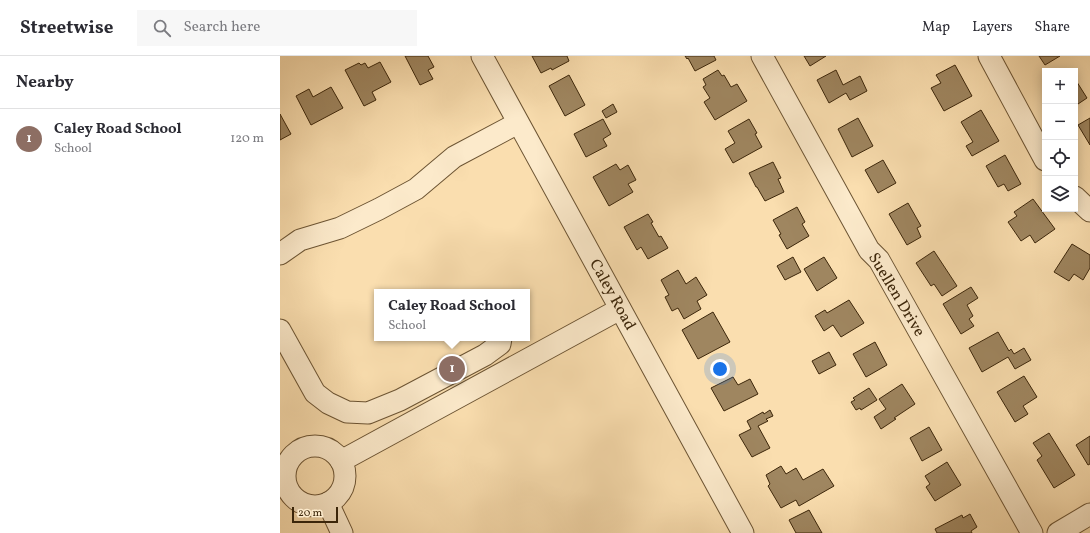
<!DOCTYPE html>
<html lang="en">
<head>
<meta charset="utf-8">
<style>
  body { margin:0; font-family:Vollkorn,serif; background:#f7f7f7; color:#2b2b33 }
  .controls { position:absolute; right:12px; top:12px; display:grid; overflow:hidden; border-radius:0px; box-shadow:0 2px 10px #0003 }
  .controls button { width:36px; height:36px; display:grid; place-items:center; padding:0; border:0; border-bottom:1px solid #e1e1e2; background:#fff; color:#2b2b33; font:20px sans-serif }
  .scale { position:absolute; left:12px; bottom:10px; width:46px; box-sizing:border-box; padding-left:4px; border:2px solid #3c260a; border-top:0; font-size:11px; line-height:14px; white-space:nowrap; color:#3c260a; -webkit-text-stroke:3px #fceacb; paint-order:stroke }
  .you { position:absolute; left:440px; top:313px; width:14px; height:14px; margin:-10px; border:3px solid #fff; border-radius:50%; background:#1a73e8; box-shadow:0 0 0 6px #1a73e833 }
  .badge { display:grid; place-items:center; width:26px; height:26px; border-radius:50%; background:#b45309; color:#fff; font-size:13px; font-weight:700 }
  .pin { position:absolute; translate:-50% -50%; border:2px solid #fff; box-shadow:0 1px 4px #0006 }
  .popup { position:absolute; left:94px; top:233px; width:156px; height:52px; box-sizing:border-box; display:grid; place-content:center; border-radius:0px; background:#fff; filter:drop-shadow(0 1px 3px #0005); font-size:13px; white-space:nowrap; color:#7c7c81 }
  .popup b { font-size:15px; color:#2b2b33 }
  .popup::after { content:''; position:absolute; left:50%; top:100%; margin-left:-8px; border:8px solid transparent; border-top-color:#fff }
  .list { margin:0; padding:0; list-style:none }
  h2 { display:flex; justify-content:space-between; align-items:center; height:52px; margin:0; padding:0 16px; font-size:17px }
  h2 small { font-size:13px; font-weight:400; color:#7c7c81 }
  .list li { display:grid; grid-template-columns:26px 1fr auto; gap:12px; align-items:center; box-sizing:border-box; height:60px; padding:0 16px; border-top:1px solid #e1e1e2 }
  .list b { display:block; font-size:15px; white-space:nowrap }
  .list p { margin:0; font-size:13px; white-space:nowrap; color:#7c7c81 }
  .list em { font-size:13px; font-style:normal; color:#7c7c81 }
  .icon { flex:none; width:22px; height:22px; fill:none; stroke:currentColor; stroke-width:2; stroke-linecap:round; stroke-linejoin:round }
  .map { position:relative; flex:none; width:810px; height:477px; overflow:hidden }
  header { display:flex; align-items:center; gap:24px; box-sizing:border-box; height:56px; padding:0 20px; background:#fff; border-bottom:1px solid #e1e1e2 }
  header strong { font-size:19px }
  nav { display:flex; gap:22px; margin-inline-start:auto; font-size:14px }
  .search { width:280px; height:36px; background:#f7f7f7; display:flex; align-items:center; gap:10px; box-sizing:border-box; padding:0 14px; border-radius:0px; color:#7c7c81; font-size:15px }
  main { display:flex }
  aside { flex:1; background:#fff }
  .map>svg:first-child { display:block }
  .building { fill:#9f8660; stroke:#3c260a }
  .lines { fill:none; stroke-linecap:round; stroke-linejoin:round }
  .minor-casing { stroke:#6c5433; stroke-width:23 }
  .minor { stroke:#fceacb; stroke-width:21 }
  .labels { text-anchor:middle; dominant-baseline:central; stroke-width:3.5; stroke-linejoin:round; paint-order:stroke }
  .street-label { font-size:16px; fill:#3c260a; stroke:#fceacb }
</style>
</head>
<body>
<header>
<strong>Streetwise</strong>
<div class="search"><svg class="icon" aria-label="search" viewBox="0 0 24 24"><circle cx="10" cy="10" r="6"/><path d="M15 15l6 6"/></svg>Search here</div>
<nav><a>Map</a><a>Layers</a><a>Share</a></nav>
</header>
<main>
<aside>
<h2>Nearby<small></small></h2>
<ul class="list">
<li><span class="badge" style="background:#8d6e63">1</span><div><b>Caley Road School</b><p>School</p></div><em>120 m</em></li>
</ul>
</aside>
<div class="map">
<svg width="810" height="477" viewBox="0 0 810 477">
  <rect width="100%" height="100%" fill="#fadeaf"/>
  <filter id="stains"><feTurbulence type="fractalNoise" baseFrequency=".005" numOctaves="4"/><feColorMatrix values="0 0 0 0 .2 0 0 0 0 .09 0 0 0 0 .02 0 0 0 .5 -.17"/></filter>
  <radialGradient id="worn" r=".72"><stop offset=".6" stop-color="#630" stop-opacity="0"/><stop offset="1" stop-color="#630" stop-opacity=".3"/></radialGradient>
  <g class="building">
    <path d="M125 0H148L154 11 148 14 153 23 140 29Z"/>
    <path d="M252 0H287L289 5 272 14 271 12 261 17Z"/>
    <path d="M405 0H434L436 4 415 15 408 2 407 3Z"/>
    <path d="M524 0H546L530 10Z"/>
    <path d="M759 0H780L765 9Z"/>
    <path d="M100 6 111 26 92 36 96 44 84 50 65 14 79 7 81 9 85 7 88 12Z"/>
    <path d="M675 9 692 40 664 55 651 32 661 27 656 19Z"/>
    <path d="M438 14 442 20 444 19 451 31 457 28 467 45 435 64 424 46 430 42 423 31 426 29 423 23Z"/>
    <path d="M556 14 563 29 580 20 587 35 570 44 566 37 549 47 537 24Z"/>
    <path d="M289 19 305 49 285 60 269 30Z"/>
    <path d="M795 23 807 42 795 50Z"/>
    <path d="M51 31 63 52 31 69 16 40 29 33 33 41Z"/>
    <path d="M333 48 337 56 326 62 322 55Z"/>
    <path d="M701 54 719 85 692 100 686 90 693 86 681 66Z"/>
    <path d="M0 58 11 78 0 84Z"/>
    <path d="M578 62 593 90 572 101 558 73Z"/>
    <path d="M810 62V89L798 69Z"/>
    <path d="M323 63 331 78 323 83 327 90 306 101 294 78Z"/>
    <path d="M469 63 477 77 475 78 482 91 453 107 445 93 455 87 448 75Z"/>
    <path d="M725 99 741 128 728 135 724 128 718 131 706 110Z"/>
    <path d="M603 104 616 127 598 137 585 114Z"/>
    <path d="M493 106 501 122 498 123 504 136 485 145 477 131H476L469 117Z"/>
    <path d="M336 108 340 114 348 109 356 124 348 128 353 136 329 150 313 121Z"/>
    <path d="M753 143 775 173 755 187 750 179 741 185 728 166 737 160 734 156Z"/>
    <path d="M628 147 641 170 637 172 641 181 627 189 609 158Z"/>
    <path d="M517 151 525 166 522 168 529 180 507 193 499 179 501 178 493 164Z"/>
    <path d="M368 158 373 166 371 167 379 181 381 180 388 192 368 203 361 191 357 194 344 171Z"/>
    <path d="M792 188 810 199V212L803 224 794 218 789 225 774 216Z"/>
    <path d="M654 195 677 230 662 240 654 228 651 230 636 207Z"/>
    <path d="M513 201 521 216 505 224 497 210Z"/>
    <path d="M544 201 557 222 537 235 524 213Z"/>
    <path d="M398 214 406 228 416 221 427 239 417 245 421 253 404 263 398 252 392 255 385 241 389 239 381 224Z"/>
    <path d="M691 231 698 242 687 249 693 260 689 263 694 270 681 278 663 248Z"/>
    <path d="M569 244 584 267 561 281 553 269 544 275 535 260 545 254 547 257Z"/>
    <path d="M433 256 450 286 418 303 402 274Z"/>
    <path d="M718 276 729 295 731 293 734 298 744 292 751 304 735 313 728 301 702 316 689 292Z"/>
    <path d="M595 286 607 309 586 321 573 298Z"/>
    <path d="M549 296 556 309 539 318 532 305Z"/>
    <path d="M744 320 757 341 743 350 748 358 735 366 717 336Z"/>
    <path d="M453 321 458 329 470 323 478 338 444 355 431 332Z"/>
    <path d="M622 328 635 348 614 362 616 363 601 373 594 361 606 353 599 343Z"/>
    <path d="M589 332 597 344 581 354 580 352 576 354 571 346 575 344 573 342Z"/>
    <path d="M490 354 493 360 486 363 488 365 478 370 490 392 472 401 459 379 471 373 467 365 483 356 484 358Z"/>
    <path d="M649 371 662 394 642 405 630 382Z"/>
    <path d="M769 377 795 419 774 432 757 404 762 400 753 387Z"/>
    <path d="M810 380V408L808 409 796 389Z"/>
    <path d="M667 406 681 429 655 445 646 431 650 428 645 420Z"/>
    <path d="M501 410 506 418 516 412 523 424 543 413 554 430 519 450 516 444 501 452 488 430 490 428 486 419Z"/>
    <path d="M529 454 542 477H516L509 464Z"/>
    <path d="M690 458 697 471 691 475 692 477H657L655 473 682 459 683 462Z"/>
  </g>
  <g class="lines">
    <defs>
      <g id="minor">
        <path d="M202 0 463 477"/>
        <path d="M482 0 589 194 599 204 752 477"/>
        <path d="M709 0 765 104"/>
        <path d="M795 141 810 155"/>
        <path d="M0 198 20 184 60 172 99 153 136 133 174 101 238 67"/>
        <path d="M0 274 35 337 48 347 67 356 88 357 120 344 205 299 220 288 221 282"/>
        <circle cx="35" cy="420" r="30"/>
        <path d="M61 405 340 253"/>
        <path d="M48 447 62 477"/>
        <path d="M778 477 810 458"/>
      </g>
    </defs>
    <use href="#minor" class="minor-casing"/>
    <use href="#minor" class="minor"/>
  </g>
  <g class="labels">
    <g class="street-label">
      <text transform="translate(332 239) rotate(61)">Caley Road</text>
      <text transform="translate(616 239) rotate(59)">Suellen Drive</text>
    </g>
  </g>
  <rect width="100%" height="100%" filter="url(#stains)"/>
  <rect width="100%" height="100%" fill="url(#worn)"/>
</svg>
<div class="controls">
<button>+</button>
<button>−</button>
<button><svg class="icon" aria-label="locate" viewBox="0 0 24 24"><circle cx="12" cy="12" r="6"/><path d="M12 2v4M12 18v4M2 12h4M18 12h4"/></svg></button>
<button><svg class="icon" aria-label="layers" viewBox="0 0 24 24"><path d="M12 4l9 5-9 5-9-5zM3 14l9 5 9-5"/></svg></button>
</div>
<div class="scale">20 m</div>
<div class="you"></div>
<div class="pin badge" style="left:172px;top:313px;background:#8d6e63">1</div>
<div class="popup"><b>Caley Road School</b>School</div>
</div>
</main>
</body>
</html>
